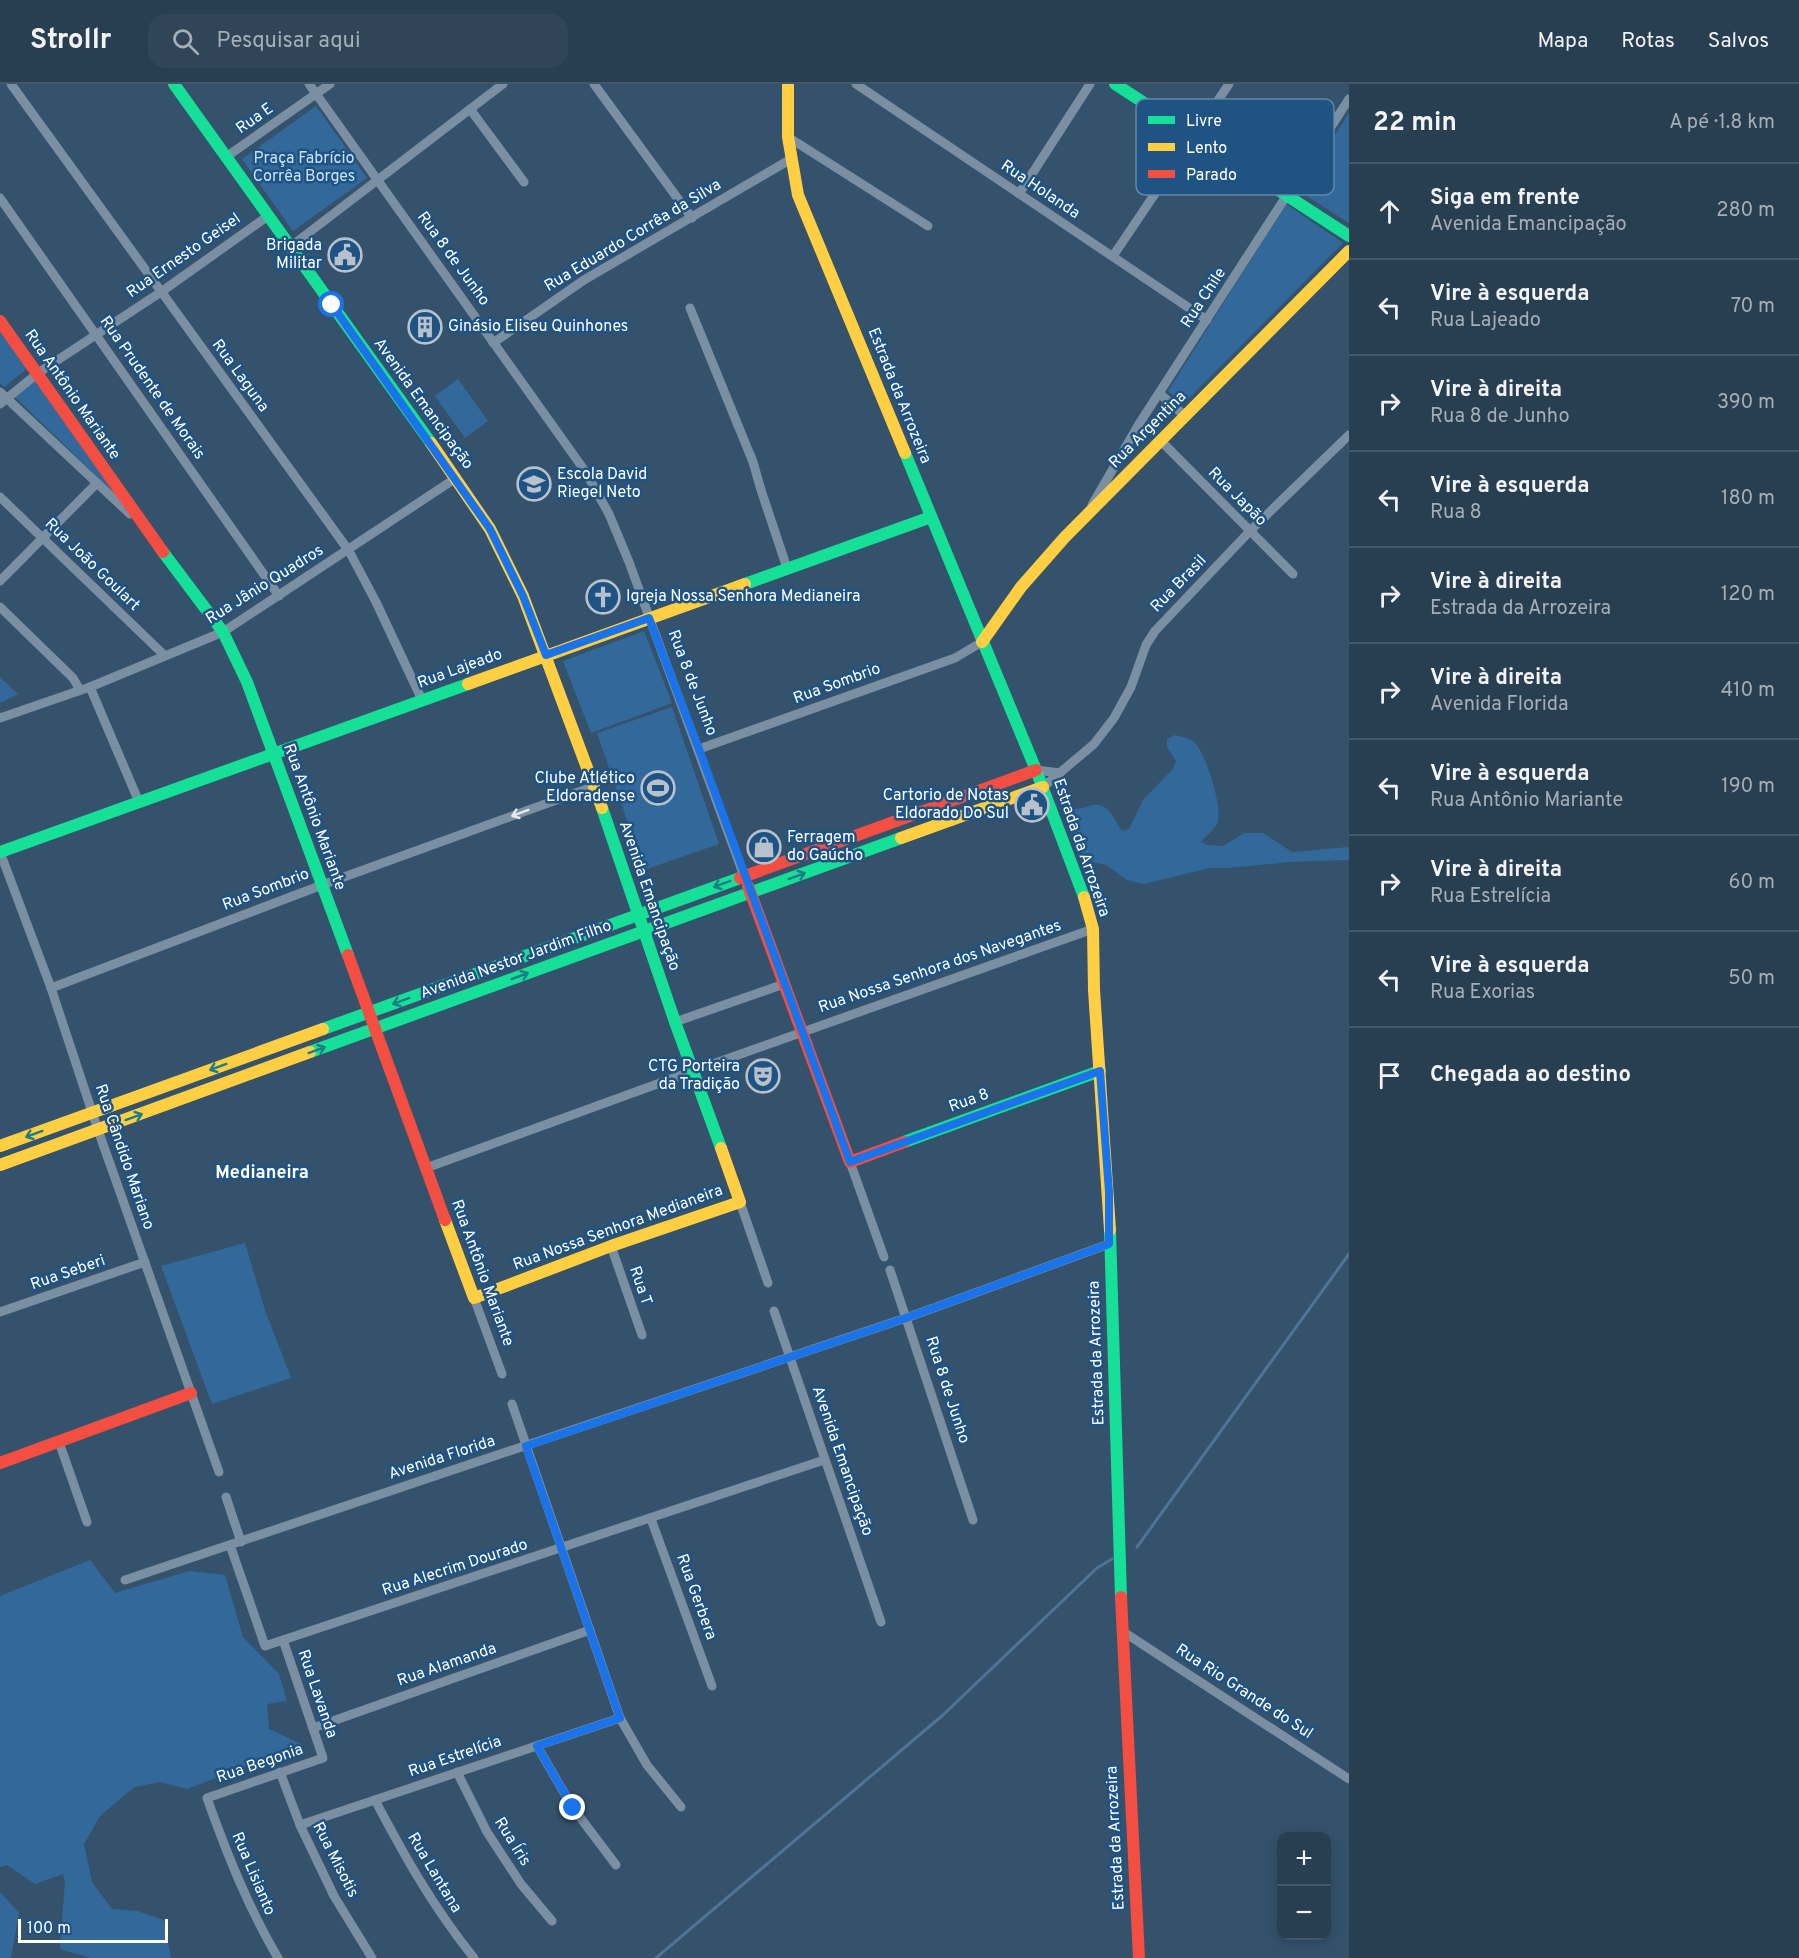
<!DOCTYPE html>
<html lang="pt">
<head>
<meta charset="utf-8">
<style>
  body { margin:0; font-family:Overpass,sans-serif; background:#304558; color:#f1f3f6 }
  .controls { position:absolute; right:18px; bottom:18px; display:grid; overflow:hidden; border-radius:12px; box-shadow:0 3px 15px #0003 }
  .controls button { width:54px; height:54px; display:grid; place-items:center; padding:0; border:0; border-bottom:2px solid #445768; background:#283e51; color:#f1f3f6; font:30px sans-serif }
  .scale { position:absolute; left:18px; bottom:15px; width:150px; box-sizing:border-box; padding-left:6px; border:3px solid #fff; border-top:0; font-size:16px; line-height:21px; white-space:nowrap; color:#fff; -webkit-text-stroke:4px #1e5383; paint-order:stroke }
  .stop { position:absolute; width:18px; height:18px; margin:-14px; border:4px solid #1a73e8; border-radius:50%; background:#fff }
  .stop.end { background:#1a73e8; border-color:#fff; box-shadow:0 2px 6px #0008 }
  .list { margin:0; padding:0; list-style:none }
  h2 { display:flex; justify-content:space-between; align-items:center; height:78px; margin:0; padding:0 24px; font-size:26px }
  h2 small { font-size:20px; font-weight:400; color:#a5aeb7 }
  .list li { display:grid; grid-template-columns:39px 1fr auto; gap:18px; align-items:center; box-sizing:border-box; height:96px; padding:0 24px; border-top:2px solid #445768 }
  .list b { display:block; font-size:22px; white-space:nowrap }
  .list p { margin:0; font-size:20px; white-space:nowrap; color:#a5aeb7 }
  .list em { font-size:20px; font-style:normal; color:#a5aeb7 }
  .icon { flex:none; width:33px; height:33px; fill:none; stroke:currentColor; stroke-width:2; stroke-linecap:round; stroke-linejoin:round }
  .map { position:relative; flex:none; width:1349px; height:1874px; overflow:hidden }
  header { display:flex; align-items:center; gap:36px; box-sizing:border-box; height:84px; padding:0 30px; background:#283e51; border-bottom:2px solid #445768 }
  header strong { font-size:28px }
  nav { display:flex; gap:33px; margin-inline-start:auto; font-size:21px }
  .search { width:420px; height:54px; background:#304558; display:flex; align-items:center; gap:15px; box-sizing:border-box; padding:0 21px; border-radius:18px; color:#a5aeb7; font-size:22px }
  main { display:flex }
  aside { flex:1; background:#283e51 }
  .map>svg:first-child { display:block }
  .green { fill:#32699a }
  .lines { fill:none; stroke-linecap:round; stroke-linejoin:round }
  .stream { stroke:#4e7497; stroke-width:3 }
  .street { stroke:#7b8fa2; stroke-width:9 }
  .fast { stroke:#16e098; stroke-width:12 }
  .slow { stroke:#ffcf43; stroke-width:12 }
  .jam { stroke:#f24e42; stroke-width:12 }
  .oneway { stroke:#e5e9ec }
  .oneway2 { stroke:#1c7d89 }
  .route { stroke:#1a73e8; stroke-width:8 }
  .labels { text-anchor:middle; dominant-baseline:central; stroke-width:5; stroke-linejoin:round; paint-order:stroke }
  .street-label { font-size:16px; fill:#fff; stroke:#1e5383 }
  .park-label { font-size:16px; fill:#c9e2f7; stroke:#1e5383 }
  .poi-label { font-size:16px; fill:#fff; stroke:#1e5383; text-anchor:end }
  .neighbourhood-label { font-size:18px; font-weight:bold; fill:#fff; stroke:#1e5383 }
  .key { fill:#1e5383; stroke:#6287a8; stroke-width:1.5 }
  .key-label { font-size:16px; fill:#fff }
</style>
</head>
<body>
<header>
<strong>Strollr</strong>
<div class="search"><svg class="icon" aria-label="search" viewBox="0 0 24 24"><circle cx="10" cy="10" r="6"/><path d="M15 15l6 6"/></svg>Pesquisar aqui</div>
<nav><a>Mapa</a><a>Rotas</a><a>Salvos</a></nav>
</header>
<main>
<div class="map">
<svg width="1349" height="1874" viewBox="0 0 1349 1874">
  <rect width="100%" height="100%" fill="#35526c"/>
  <g class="green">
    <path d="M316 22 367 94 293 147 242 75Z"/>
    <path d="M1349 29V139L1299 107Z"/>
    <path d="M1286 120 1343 159 1183 320 1168 307Z"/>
    <path d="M0 246 28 284 4 303 0 299Z"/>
    <path d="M35 294 113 408 13 311Z"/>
    <path d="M458 295 488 337 465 354 435 312Z"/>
    <path d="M644 547 672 619 591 649 563 577Z"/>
    <path d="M0 593 18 610 0 619Z"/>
    <path d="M672 623 719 760 644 786 597 649Z"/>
    <path d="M1175 651C1182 653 1191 654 1196 660 1206 671 1224 726 1217 740 1213 747 1205 752 1201 758L1207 761 1223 762 1244 749H1263L1292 768 1349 763V776L1289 778 1229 784H1210L1143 800 1127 796 1106 781 1085 776 1070 738 1075 725C1082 725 1087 722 1094 721 1109 719 1115 737 1122 747L1129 745 1143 716 1173 685 1176 677 1167 663V655Z"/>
    <path d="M245 1159 265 1226 291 1294 212 1320 161 1182Z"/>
    <path d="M90 1476 115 1509 189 1487 225 1491 243 1553 279 1590 287 1617 267 1620 269 1645 303 1661 187 1705 160 1698 134 1703 100 1732 84 1760 92 1798 112 1825 137 1827 164 1836 171 1874H91L60 1865 65 1798 63 1790 35 1800 7 1781 0 1783V1512Z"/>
    <path d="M0 1808 19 1829 11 1874H0Z"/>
  </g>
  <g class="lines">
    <g class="stream">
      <path d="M1137 1463 1349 1170"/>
      <path d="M656 1874 943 1631 1097 1484 1112 1475"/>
    </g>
    <g class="street">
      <path d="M11 0 349 467 376 518 422 616"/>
      <path d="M309 0 585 387 609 430 629 478 744 792"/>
      <path d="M594 0 692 134"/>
      <path d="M856 0 1207 236"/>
      <path d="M470 25 524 98"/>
      <path d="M788 53 928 142"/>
      <path d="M226 73 330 0"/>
      <path d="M1019 110 1090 0"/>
      <path d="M0 114 279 512"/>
      <path d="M290 163 503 0"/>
      <path d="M1113 172 1229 0"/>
      <path d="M690 224 753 378 761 406 787 484"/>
      <path d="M493 259 584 196 791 75"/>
      <path d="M0 308 130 430"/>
      <path d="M1160 310 1185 332"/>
      <path d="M0 320 38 289 161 208 268 132"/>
      <path d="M1161 357 1293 490"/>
      <path d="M0 413 164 571"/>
      <path d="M1092 421 1139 340 1349 15"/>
      <path d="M0 497 97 399"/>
      <path d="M0 523 73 594 80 606"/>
      <path d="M90 603 139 718"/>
      <path d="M0 634 90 603 223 548 456 394"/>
      <path d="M699 665 955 574 982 558"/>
      <path d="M1036 686 1060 689"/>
      <path d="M1043 703 1094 660 1114 634 1131 603 1146 561 1155 547 1250 447 1349 351"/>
      <path d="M0 768 51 904 98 1046 219 1388"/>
      <path d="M51 904 322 801 595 702"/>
      <path d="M675 938 784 900"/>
      <path d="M850 1078 884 1173"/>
      <path d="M426 1084 693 987 1093 845"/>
      <path d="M740 1118 768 1199"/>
      <path d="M611 1162 642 1251"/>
      <path d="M890 1186 973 1436"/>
      <path d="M474 1214 502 1290"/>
      <path d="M774 1227 881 1538"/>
      <path d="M0 1228 145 1178"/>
      <path d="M512 1320 620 1634 647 1681 681 1723"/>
      <path d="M59 1358 87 1438"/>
      <path d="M226 1413 241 1458"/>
      <path d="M651 1435 712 1602"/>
      <path d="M230 1461 265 1562 824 1376"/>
      <path d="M125 1496 906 1234 1109 1160"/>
      <path d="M1122 1547 1349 1695"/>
      <path d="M313 1644 590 1546"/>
      <path d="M537 1662 573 1724 616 1781"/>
      <path d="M280 1688 300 1741 334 1812 372 1874"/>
      <path d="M457 1688 487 1748 521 1800 552 1837"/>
      <path d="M375 1716C405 1773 433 1823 474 1874"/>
      <path d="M300 1741 620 1634"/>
      <path d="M278 1874C248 1823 227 1770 207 1714L323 1674 283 1556"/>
    </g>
    <g class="fast">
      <path d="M174 0 431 359"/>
      <path d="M1115 0 1349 152"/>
      <path d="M905 369 1036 686 1084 813"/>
      <path d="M163 468 223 548 247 598 348 871"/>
      <path d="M745 500 931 433"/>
      <path d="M602 724 675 938 721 1064"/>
      <path d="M0 768 468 600"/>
      <path d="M323 945 740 794"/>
      <path d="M310 968 901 754"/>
      <path d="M904 1058 1100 987"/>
      <path d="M1110 1146 1121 1513"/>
    </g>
    <g class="slow">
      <path d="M788 0V53L798 111 905 369"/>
      <path d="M431 359 490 445 523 512 602 724"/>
      <path d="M982 558 1021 503 1065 453 1349 167"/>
      <path d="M468 600 745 500"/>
      <path d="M901 754 1043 703"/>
      <path d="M1084 813 1093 845 1094 906 1110 1146"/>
      <path d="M0 1062 323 945"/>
      <path d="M0 1081 310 968"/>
      <path d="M445 1136 474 1214 611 1162 740 1118 721 1064"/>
    </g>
    <g class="jam">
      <path d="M0 237 163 468"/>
      <path d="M740 794 1036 686"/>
      <path d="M748 802 850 1078 904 1058"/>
      <path d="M348 871 445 1136"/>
      <path d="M0 1379 191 1309"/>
      <path d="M1121 1513 1139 1874"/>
    </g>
  </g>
  <defs><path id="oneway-shaft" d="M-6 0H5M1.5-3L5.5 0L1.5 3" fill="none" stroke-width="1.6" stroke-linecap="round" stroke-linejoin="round" transform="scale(1.5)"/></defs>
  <use class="oneway" href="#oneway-shaft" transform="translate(520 729) rotate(160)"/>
  <g class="oneway2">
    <use href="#oneway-shaft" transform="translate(797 792) rotate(-20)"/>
    <use href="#oneway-shaft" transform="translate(722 800) rotate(160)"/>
    <use href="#oneway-shaft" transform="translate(520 892) rotate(-20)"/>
    <use href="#oneway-shaft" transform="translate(401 917) rotate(160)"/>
    <use href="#oneway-shaft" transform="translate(317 966) rotate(-20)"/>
    <use href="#oneway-shaft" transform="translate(218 983) rotate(160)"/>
    <use href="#oneway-shaft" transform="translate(134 1033) rotate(-20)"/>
    <use href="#oneway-shaft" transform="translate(34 1050) rotate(160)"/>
  </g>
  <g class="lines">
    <path class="route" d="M332 221 490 445 523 512 546 571 649 534 699 665 850 1078 1100 987 1109 1108V1160L906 1234 526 1362 620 1634 537 1662 573 1724"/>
  </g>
  <defs>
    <symbol id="civic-ring" viewBox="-11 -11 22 22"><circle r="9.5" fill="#1e5383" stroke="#b8c2cc" stroke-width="1.5"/><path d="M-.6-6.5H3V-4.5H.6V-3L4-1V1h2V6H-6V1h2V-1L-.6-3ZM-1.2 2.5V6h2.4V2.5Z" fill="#b8c2cc"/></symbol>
    <symbol id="building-ring" viewBox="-11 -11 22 22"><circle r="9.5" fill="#1e5383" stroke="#b8c2cc" stroke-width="1.5"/><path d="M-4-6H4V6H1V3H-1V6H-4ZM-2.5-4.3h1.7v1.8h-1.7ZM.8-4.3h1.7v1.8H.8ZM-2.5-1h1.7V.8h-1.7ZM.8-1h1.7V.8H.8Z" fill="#b8c2cc"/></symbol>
    <symbol id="school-ring" viewBox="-11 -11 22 22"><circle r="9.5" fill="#1e5383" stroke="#b8c2cc" stroke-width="1.5"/><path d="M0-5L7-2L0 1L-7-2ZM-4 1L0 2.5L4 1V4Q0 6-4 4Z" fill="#b8c2cc"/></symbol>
    <symbol id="church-ring" viewBox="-11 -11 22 22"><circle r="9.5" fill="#1e5383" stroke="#b8c2cc" stroke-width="1.5"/><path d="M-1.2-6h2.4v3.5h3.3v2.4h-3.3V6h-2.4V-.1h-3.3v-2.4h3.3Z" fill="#b8c2cc"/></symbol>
    <symbol id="stadium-ring" viewBox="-11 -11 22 22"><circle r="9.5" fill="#1e5383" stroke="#b8c2cc" stroke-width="1.5"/><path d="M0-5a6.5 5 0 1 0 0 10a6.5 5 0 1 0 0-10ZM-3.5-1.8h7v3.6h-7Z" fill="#b8c2cc"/></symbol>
    <symbol id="shop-ring" viewBox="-11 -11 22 22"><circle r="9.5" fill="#1e5383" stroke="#b8c2cc" stroke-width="1.5"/><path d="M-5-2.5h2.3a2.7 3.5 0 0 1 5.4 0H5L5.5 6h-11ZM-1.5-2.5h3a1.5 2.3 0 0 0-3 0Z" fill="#b8c2cc"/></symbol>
    <symbol id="theatre-ring" viewBox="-11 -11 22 22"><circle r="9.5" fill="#1e5383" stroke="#b8c2cc" stroke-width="1.5"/><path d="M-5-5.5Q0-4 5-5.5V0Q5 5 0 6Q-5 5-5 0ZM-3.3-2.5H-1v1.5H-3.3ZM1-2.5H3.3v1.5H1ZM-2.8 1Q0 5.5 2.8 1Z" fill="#b8c2cc"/></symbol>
  </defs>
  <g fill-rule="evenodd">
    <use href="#civic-ring" x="326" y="152" width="38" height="38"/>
    <use href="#building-ring" x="406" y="224" width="38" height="38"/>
    <use href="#school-ring" x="515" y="381" width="38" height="38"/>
    <use href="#church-ring" x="584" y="494" width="38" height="38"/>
    <use href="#stadium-ring" x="639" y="685" width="38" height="38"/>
    <use href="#civic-ring" x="1013" y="702" width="38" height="38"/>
    <use href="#shop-ring" x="745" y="744" width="38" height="38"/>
    <use href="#theatre-ring" x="744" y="973" width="38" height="38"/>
  </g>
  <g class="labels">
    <g class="street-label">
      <text transform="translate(255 35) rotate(-35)">Rua E</text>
      <text transform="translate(1040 106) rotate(34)">Rua Holanda</text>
      <text transform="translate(633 152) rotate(-31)">Rua Eduardo Corrêa da Silva</text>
      <text transform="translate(184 172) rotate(-35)">Rua Ernesto Geisel</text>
      <text transform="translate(453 175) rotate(54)">Rua 8 de Junho</text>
      <text transform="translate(1204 214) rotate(-57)">Rua Chile</text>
      <text transform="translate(240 292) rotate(54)">Rua Laguna</text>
      <text transform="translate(152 304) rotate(55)">Rua Prudente de Morais</text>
      <text transform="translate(72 311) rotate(55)">Rua Antônio Mariante</text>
      <text transform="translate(899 312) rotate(68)">Estrada da Arrozeira</text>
      <text transform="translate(423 320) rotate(54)">Avenida Emancipação</text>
      <text transform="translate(1148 346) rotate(-45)">Rua Argentina</text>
      <text transform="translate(1237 413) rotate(45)">Rua Japão</text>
      <text transform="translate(92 481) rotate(44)">Rua João Goulart</text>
      <text transform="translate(1179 500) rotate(-46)">Rua Brasil</text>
      <text transform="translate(265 501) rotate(-32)">Rua Jânio Quadros</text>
      <text transform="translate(460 585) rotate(-20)">Rua Lajeado</text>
      <text transform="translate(692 599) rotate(69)">Rua 8 de Junho</text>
      <text transform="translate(837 600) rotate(-20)">Rua Sombrio</text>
      <text transform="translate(314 733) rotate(70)">Rua Antônio Mariante</text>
      <text transform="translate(1081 764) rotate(71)">Estrada da Arrozeira</text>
      <text transform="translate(266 806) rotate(-21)">Rua Sombrio</text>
      <text transform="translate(649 812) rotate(71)">Avenida Emancipação</text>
      <text transform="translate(516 876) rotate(-20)">Avenida Nestor Jardim Filho</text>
      <text transform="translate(940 883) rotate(-19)">Rua Nossa Senhora dos Navegantes</text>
      <text transform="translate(969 1017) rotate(-20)">Rua 8</text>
      <text transform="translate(124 1073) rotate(71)">Rua Cândido Mariano</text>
      <text transform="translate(618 1144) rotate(-20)">Rua Nossa Senhora Medianeira</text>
      <text transform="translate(68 1189) rotate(-19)">Rua Seberi</text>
      <text transform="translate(482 1189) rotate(70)">Rua Antônio Mariante</text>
      <text transform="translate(640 1202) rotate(71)">Rua T</text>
      <text transform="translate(1097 1269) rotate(-92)">Estrada da Arrozeira</text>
      <text transform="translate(947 1306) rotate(72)">Rua 8 de Junho</text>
      <text transform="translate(442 1374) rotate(-18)">Avenida Florida</text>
      <text transform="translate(842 1377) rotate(71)">Avenida Emancipação</text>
      <text transform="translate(455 1484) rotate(-18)">Rua Alecrim Dourado</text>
      <text transform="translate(696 1513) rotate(70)">Rua Gerbera</text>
      <text transform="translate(447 1581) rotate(-19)">Rua Alamanda</text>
      <text transform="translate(1244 1608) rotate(33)">Rua Rio Grande do Sul</text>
      <text transform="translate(317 1610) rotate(71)">Rua Lavanda</text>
      <text transform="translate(455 1673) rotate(-19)">Rua Estrelícia</text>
      <text transform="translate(260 1680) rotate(-19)">Rua Begonia</text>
      <text transform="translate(1116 1754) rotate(-93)">Estrada da Arrozeira</text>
      <text transform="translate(512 1758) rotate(58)">Rua Íris</text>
      <text transform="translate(335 1776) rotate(63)">Rua Misotis</text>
      <text transform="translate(434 1789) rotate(59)">Rua Lantana</text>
      <text transform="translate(253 1790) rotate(67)">Rua Lisianto</text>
    </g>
    <g class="park-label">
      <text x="304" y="75">Praça Fabrício<tspan x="304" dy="18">Corrêa Borges</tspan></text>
    </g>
    <g class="poi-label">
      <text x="322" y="162">Brigada<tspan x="322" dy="18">Militar</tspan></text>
      <text x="448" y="243" text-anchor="start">Ginásio Eliseu Quinhones</text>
      <text x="557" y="391" text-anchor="start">Escola David<tspan x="557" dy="18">Riegel Neto</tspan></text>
      <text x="626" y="513" text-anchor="start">Igreja Nossa Senhora Medianeira</text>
      <text x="635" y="695">Clube Atlético<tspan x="635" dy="18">Eldoradense</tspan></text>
      <text x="1009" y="712">Cartorio de Notas<tspan x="1009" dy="18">Eldorado Do Sul</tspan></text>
      <text x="787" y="754" text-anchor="start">Ferragem<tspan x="787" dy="18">do Gaúcho</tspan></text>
      <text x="740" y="983">CTG Porteira<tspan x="740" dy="18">da Tradição</tspan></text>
    </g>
    <g class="neighbourhood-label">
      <text x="262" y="1089">Medianeira</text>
    </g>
  </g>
  <rect x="1136" y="15" width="198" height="96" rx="9" class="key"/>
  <rect x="1148" y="32" width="27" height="8" fill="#16e098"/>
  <rect x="1148" y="59" width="27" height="8" fill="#ffcf43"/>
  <rect x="1148" y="86" width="27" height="8" fill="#f24e42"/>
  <g class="key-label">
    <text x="1186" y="42">Livre</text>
    <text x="1186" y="69">Lento</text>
    <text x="1186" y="96">Parado</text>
  </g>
</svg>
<div class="controls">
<button>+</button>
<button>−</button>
</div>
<div class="scale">100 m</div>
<div class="stop" style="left:332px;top:221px"></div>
<div class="stop end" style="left:573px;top:1724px"></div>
</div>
<aside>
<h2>22 min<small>A pé · 1.8 km</small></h2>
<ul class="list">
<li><svg class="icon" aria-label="ahead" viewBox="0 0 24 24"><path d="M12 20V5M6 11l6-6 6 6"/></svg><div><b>Siga em frente</b><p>Avenida Emancipação</p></div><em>280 m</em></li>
<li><svg class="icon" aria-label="left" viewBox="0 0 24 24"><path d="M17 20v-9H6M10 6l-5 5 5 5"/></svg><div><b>Vire à esquerda</b><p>Rua Lajeado</p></div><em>70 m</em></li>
<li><svg class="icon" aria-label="right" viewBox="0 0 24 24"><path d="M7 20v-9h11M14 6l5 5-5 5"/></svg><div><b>Vire à direita</b><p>Rua 8 de Junho</p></div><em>390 m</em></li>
<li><svg class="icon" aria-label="left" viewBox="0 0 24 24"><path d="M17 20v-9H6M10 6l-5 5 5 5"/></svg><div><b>Vire à esquerda</b><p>Rua 8</p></div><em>180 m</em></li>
<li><svg class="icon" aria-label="right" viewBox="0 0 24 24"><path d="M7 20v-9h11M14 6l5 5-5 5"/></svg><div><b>Vire à direita</b><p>Estrada da Arrozeira</p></div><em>120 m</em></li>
<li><svg class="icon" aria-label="right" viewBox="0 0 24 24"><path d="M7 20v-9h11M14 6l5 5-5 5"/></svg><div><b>Vire à direita</b><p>Avenida Florida</p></div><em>410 m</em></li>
<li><svg class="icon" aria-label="left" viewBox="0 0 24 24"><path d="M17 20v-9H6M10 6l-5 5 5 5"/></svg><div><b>Vire à esquerda</b><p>Rua Antônio Mariante</p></div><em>190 m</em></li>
<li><svg class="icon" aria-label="right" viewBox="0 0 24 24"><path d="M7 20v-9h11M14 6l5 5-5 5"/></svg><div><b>Vire à direita</b><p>Rua Estrelícia</p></div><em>60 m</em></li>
<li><svg class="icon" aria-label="left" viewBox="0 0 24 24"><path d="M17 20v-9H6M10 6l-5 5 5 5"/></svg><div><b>Vire à esquerda</b><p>Rua Exorias</p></div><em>50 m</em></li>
<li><svg class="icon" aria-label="arrive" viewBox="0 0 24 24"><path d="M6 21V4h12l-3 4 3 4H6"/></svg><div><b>Chegada ao destino</b></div></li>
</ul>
</aside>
</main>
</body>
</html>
